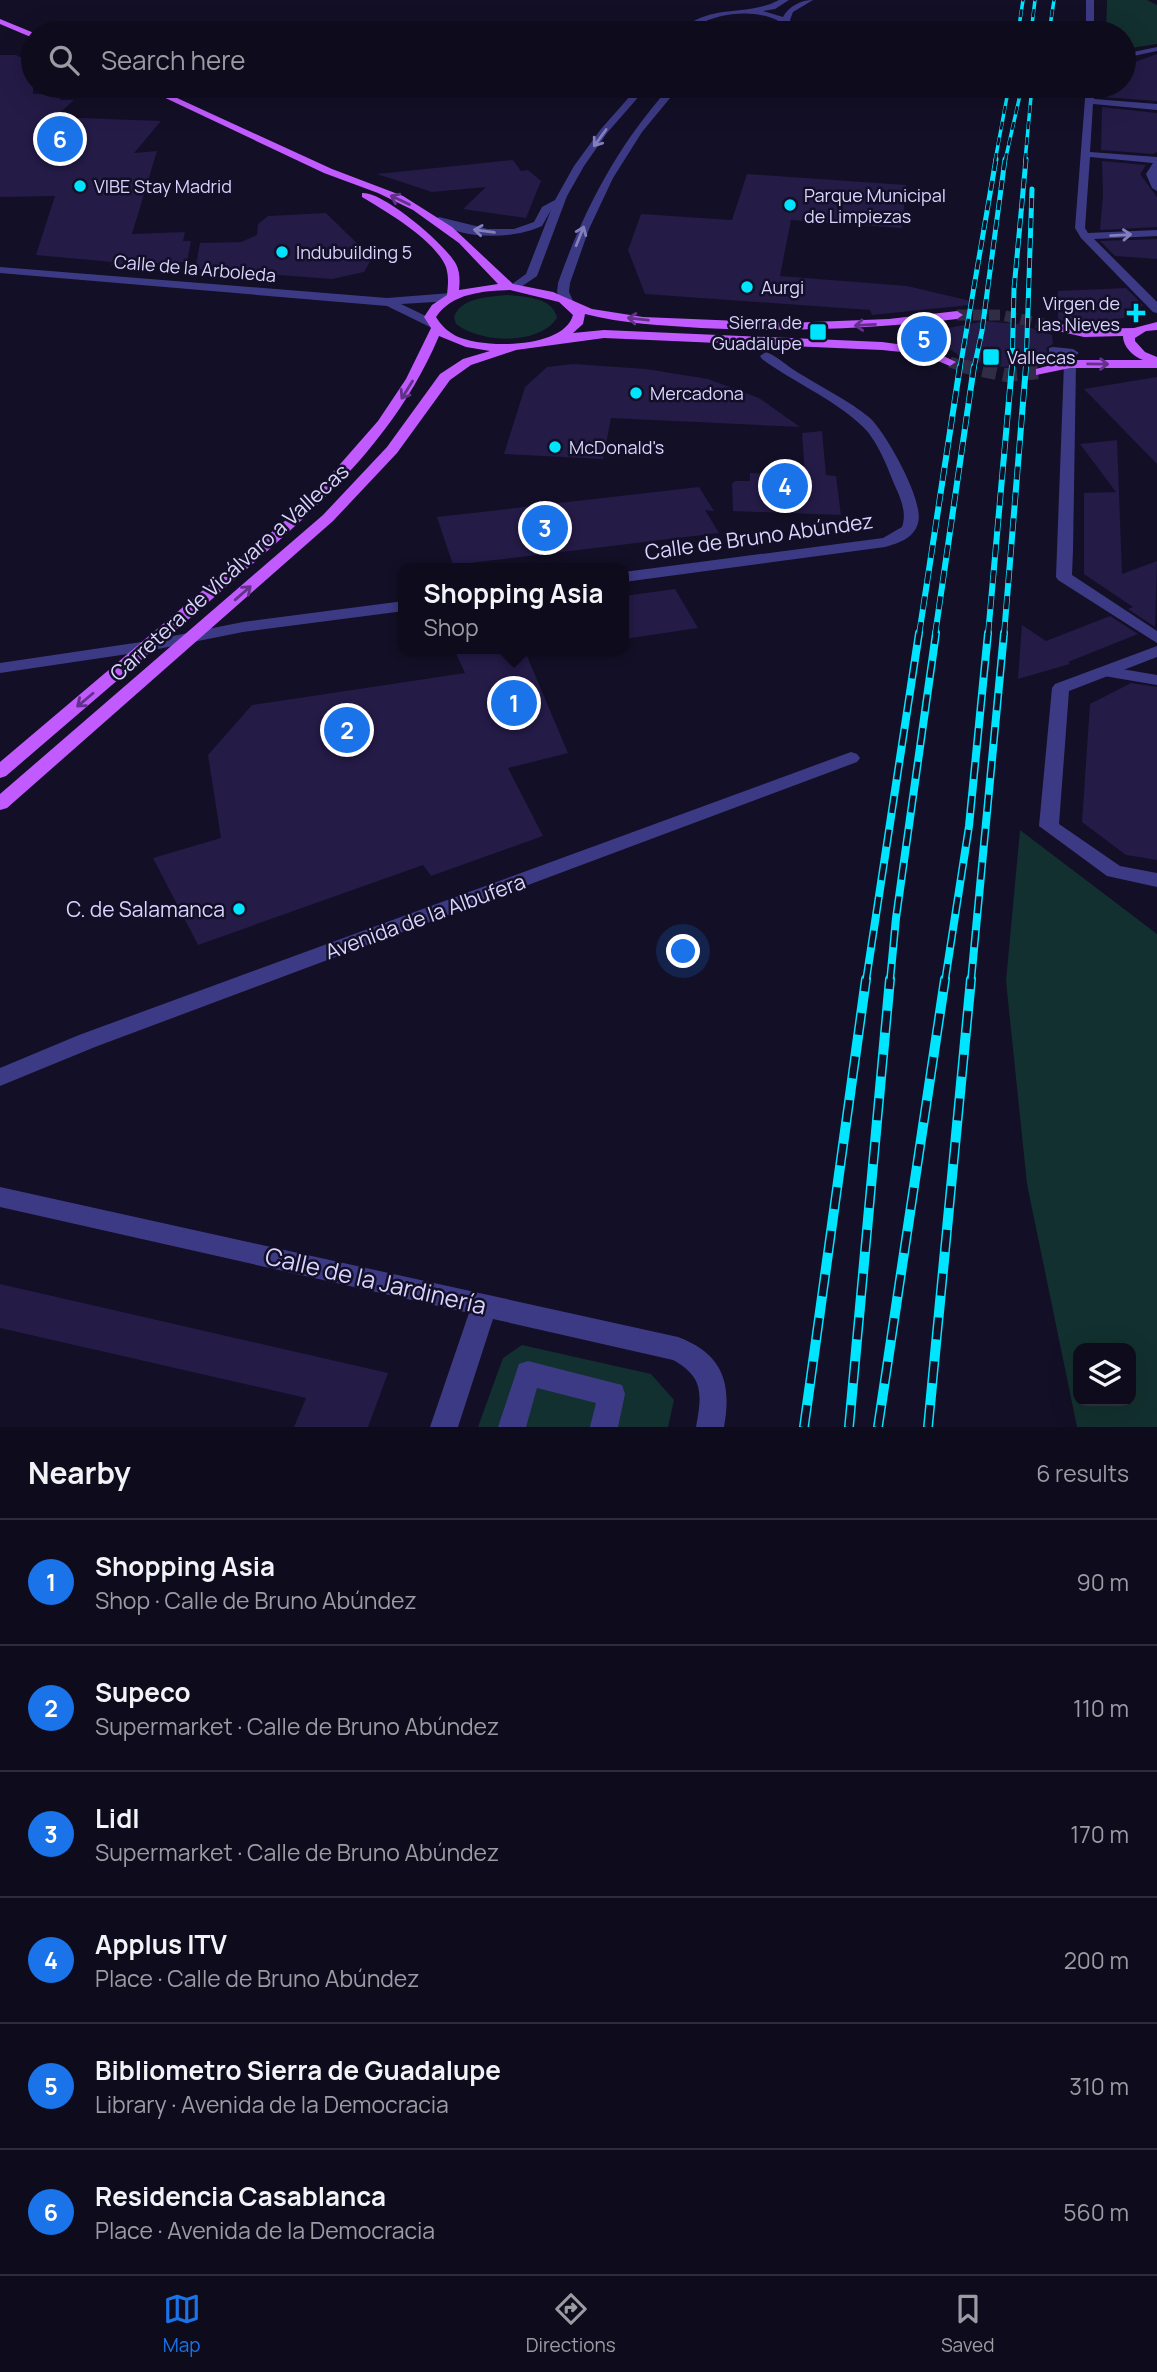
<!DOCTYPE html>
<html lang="en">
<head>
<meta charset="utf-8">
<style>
  body { margin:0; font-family:Manrope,sans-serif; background:#171425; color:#f1f3f6 }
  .controls { position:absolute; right:21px; bottom:21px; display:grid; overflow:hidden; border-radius:14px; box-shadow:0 7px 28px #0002 }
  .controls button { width:63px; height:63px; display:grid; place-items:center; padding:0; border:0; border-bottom:2px solid #2e2b3b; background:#0e0b1c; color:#f1f3f6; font:35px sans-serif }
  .you { position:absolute; left:684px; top:952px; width:24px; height:24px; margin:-18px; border:5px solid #fff; border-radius:50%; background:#1a73e8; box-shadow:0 0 0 10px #1a73e833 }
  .badge { display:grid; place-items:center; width:46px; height:46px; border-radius:50%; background:#1a73e8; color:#fff; font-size:23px; font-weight:700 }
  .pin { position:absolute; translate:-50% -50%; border:4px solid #fff; box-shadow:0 2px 7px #0006 }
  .popup { position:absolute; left:398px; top:563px; width:231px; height:91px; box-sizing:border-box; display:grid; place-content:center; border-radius:14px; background:#0e0b1c; filter:drop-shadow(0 2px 5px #0005); font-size:23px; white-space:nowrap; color:#9b9ba3 }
  .popup b { font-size:26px; color:#f1f3f6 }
  .popup::after { content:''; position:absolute; left:50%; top:100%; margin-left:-14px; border:14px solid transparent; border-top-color:#0e0b1c }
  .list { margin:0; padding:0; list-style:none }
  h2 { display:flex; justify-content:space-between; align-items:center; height:91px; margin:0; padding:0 28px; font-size:30px }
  h2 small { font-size:23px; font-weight:400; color:#9b9ba3 }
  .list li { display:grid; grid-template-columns:46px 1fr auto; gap:21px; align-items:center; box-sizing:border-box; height:126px; padding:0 28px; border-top:2px solid #2e2b3b }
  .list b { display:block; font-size:26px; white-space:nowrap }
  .list p { margin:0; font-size:23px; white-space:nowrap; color:#9b9ba3 }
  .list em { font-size:23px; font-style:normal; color:#9b9ba3 }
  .icon { flex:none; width:38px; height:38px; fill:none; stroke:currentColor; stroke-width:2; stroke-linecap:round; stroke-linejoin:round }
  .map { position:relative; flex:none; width:1157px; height:1427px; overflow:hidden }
  .search { position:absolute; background:#0e0b1c; box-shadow:0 7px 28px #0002; left:21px; right:21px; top:21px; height:77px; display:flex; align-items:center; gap:18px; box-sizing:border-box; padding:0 24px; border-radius:38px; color:#9b9ba3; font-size:26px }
  .sheet { height:847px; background:#0e0b1c }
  nav { display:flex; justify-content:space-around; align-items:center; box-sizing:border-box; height:98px; border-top:2px solid #2e2b3b; background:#0e0b1c; font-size:19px; color:#9b9ba3 }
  nav a { display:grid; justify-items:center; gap:4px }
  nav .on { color:#1a73e8 }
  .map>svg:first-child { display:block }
  .green { fill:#12302f; fill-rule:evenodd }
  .building { fill:#241b47 }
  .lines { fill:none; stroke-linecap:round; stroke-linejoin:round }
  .primary-tunnel-far1 { stroke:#312d47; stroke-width:11; stroke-dasharray:11 5; stroke-linecap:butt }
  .primary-tunnel { stroke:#312d47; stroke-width:14; stroke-dasharray:14 7; stroke-linecap:butt }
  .pedestrian { fill:#3d3a85; fill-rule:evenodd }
  .minor { fill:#3d3a85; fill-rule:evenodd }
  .primary { fill:#c25bff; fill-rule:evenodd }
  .rail-far4-casing { stroke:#00e5ff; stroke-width:3.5 }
  .rail-far3-casing { stroke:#00e5ff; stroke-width:5 }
  .rail-far2-casing { stroke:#00e5ff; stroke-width:6 }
  .rail-far1-casing { stroke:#00e5ff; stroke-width:8 }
  .rail-casing { stroke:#00e5ff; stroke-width:10 }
  .rail-far4 { stroke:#130f26; stroke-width:2.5; stroke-dasharray:8; stroke-linecap:butt }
  .rail-far3 { stroke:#130f26; stroke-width:3.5; stroke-dasharray:10; stroke-linecap:butt }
  .rail-far2 { stroke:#130f26; stroke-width:4.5; stroke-dasharray:13; stroke-linecap:butt }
  .rail-far1 { stroke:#130f26; stroke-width:5; stroke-dasharray:17; stroke-linecap:butt }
  .rail { stroke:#130f26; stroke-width:7; stroke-dasharray:22; stroke-linecap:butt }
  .oneway { stroke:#837fbc }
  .oneway2 { stroke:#623188 }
  .poi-dot { fill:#00e5ff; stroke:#130f26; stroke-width:2.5 }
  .labels { text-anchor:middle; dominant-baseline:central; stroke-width:5; stroke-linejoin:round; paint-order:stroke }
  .far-poi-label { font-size:18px; fill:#d9d4ff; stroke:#130f26; text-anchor:start }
  .far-street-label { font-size:18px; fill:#d9d4ff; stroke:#130f26 }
  .street-label { font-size:21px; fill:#d9d4ff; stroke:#130f26 }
  .poi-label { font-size:21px; fill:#d9d4ff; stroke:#130f26; text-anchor:end }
  .near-street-label { font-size:24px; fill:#d9d4ff; stroke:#130f26 }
</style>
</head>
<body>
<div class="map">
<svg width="1157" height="1427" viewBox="0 0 1157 1427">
  <rect width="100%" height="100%" fill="#130f26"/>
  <g class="green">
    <path d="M1107 0H1147L1157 5V44L1124 49V33H1106Z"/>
    <path d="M508 295C525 297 553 297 557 318 538 346 481 343 456 324L454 317C461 297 489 297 508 295Z"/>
    <path d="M1020 830 1157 934V1427H1077L1027 1184 1006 981ZM1078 1348H1131V1401H1078Z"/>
    <path d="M522 1345 651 1374 674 1400 668 1427H478L503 1358Z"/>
  </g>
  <g class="building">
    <path d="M1157 54V101L1103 97 1104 86H1124V66Z"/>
    <path d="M0 55H16L33 64V94L64 95 59 100H74L55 117 161 121 134 153 157 151 132 234 185 232 183 241H191L187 262 111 265 112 262 36 255 55 196 0 197Z"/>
    <path d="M1102 107 1157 113V152L1153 154 1101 150Z"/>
    <path d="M513 160 521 171 528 170 541 181 526 218 463 209 486 187 432 192 377 174Z"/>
    <path d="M1102 161 1146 165 1140 174 1157 197V227L1100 230 1103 196Z"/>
    <path d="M747 174 906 185 902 228 791 220 780 276 907 286 971 301 970 305 872 315 870 310 645 294 628 250 641 214 732 220Z"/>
    <path d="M326 213 372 258 364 272 332 279 195 269 200 243 241 242 257 235 258 224 268 216Z"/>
    <path d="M1157 239V259L1115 256 1100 241Z"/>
    <path d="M1126 288 1143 305 1131 317 1082 324 1058 320V291Z"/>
    <path d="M985 321 1019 324 1052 335 1053 344 1046 348 1049 357 1037 363 1003 367 966 360 945 346 942 338 948 328Z"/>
    <path d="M573 364 646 369 708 379 759 398 800 427 611 418 603 459 504 454 525 387 547 367Z"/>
    <path d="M1157 377V464L1084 389Z"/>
    <path d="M822 431 826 475 836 476 841 515 733 511 732 484 735 481H750V473L805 475 802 433Z"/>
    <path d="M1117 440 1122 574 1157 561 1155 627 1128 609 1133 607 1084 574V493L1116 492 1080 444Z"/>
    <path d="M699 487 714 511 705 510 719 533 453 565 437 517Z"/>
    <path d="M675 589 698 628 624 639V596Z"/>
    <path d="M1110 616 1138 634 1068 662 1070 664 1018 679 1022 625 1046 641Z"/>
    <path d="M454 649H524L568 753 508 768 543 836 431 876 423 865 198 945 153 858 221 838 208 755 252 705 465 673Z"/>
    <path d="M1131 683 1157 687V860L1126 855 1082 822 1090 704Z"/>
    <path d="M0 1284 388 1373 368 1427H294L306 1398 0 1328Z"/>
  </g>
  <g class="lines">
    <g class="primary-tunnel-far1">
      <path d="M957 315H1001L1044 324"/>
      <path d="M950 362 968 368"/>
    </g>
    <path class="primary-tunnel" d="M962 366 1006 375 1041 372"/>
    <g class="pedestrian">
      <path d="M1053 347 1073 349 1079 353 1073 357 1049 354V348Z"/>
      <path d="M1065 545 1073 550 1072 575 1157 631V643L1058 580 1056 577 1057 550Z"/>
      <path d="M1104 666 1157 675V685L1098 675 1096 671Z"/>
      <path d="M528 1361 622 1385 625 1394 618 1427H590L596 1403 537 1388 526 1427H498L519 1364Z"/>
    </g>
    <g class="minor">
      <path d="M779 0H789L775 9 763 11 783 17C789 6 801 0 813 0L793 12 790 20 796 27 790 33H781L787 27C767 8 721 11 699 25L710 33H700L692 29V22C720 6 752 15 779 0Z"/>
      <rect x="1086" y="0" width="8" height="33"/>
      <path d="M1157 47V51L1124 58V54Z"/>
      <path d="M639 86H648L607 133 584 166 567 196 537 276 518 289 508 287 526 274 551 210 542 226C512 240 460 240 434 220L439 217 488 229H514L534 222 542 207 555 200 574 166 601 129Z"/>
      <path d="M671 86H680L642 132 613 178 589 229 570 283 569 292 573 301 563 303 557 292 558 283C584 209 618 144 671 86Z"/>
      <path d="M1086 86H1094V99L1157 104V110L1093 104 1090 152 1157 157V191L1152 188 1146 174 1153 163 1090 157 1085 228 1088 233 1157 230V236L1094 239 1157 302V313L1153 312 1081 238 1075 228Z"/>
      <path d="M0 267 387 298 451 293 457 297 451 301 401 304 436 321 438 324 432 328 387 306 0 273Z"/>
      <path d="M766 352C777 356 787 366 797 372 821 387 848 400 870 418 886 433 925 502 918 523 914 538 899 543 885 547L624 582V572L883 538 902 527C907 513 901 499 895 486 887 466 877 439 861 425 832 398 793 382 762 359L760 356Z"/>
      <path d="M1070 360 1076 364 1073 550 1065 555 1057 550 1064 364Z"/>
      <path d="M404 601V611L243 632 148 651 0 673V663L148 641 243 622Z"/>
      <path d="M1157 646V657L1069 691 1059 824 1120 866 1157 873V887L1107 876 1039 826 1052 688 1055 684Z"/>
      <path d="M851 752 857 754 860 758 857 762 95 1047 0 1086V1068L79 1035Z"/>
      <path d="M0 1187 678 1337C723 1354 732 1383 724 1427H696C702 1394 704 1377 673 1360L493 1319 458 1427H430L469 1313 0 1207Z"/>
    </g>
    <g class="primary">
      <path d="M0 19 34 33 33 38 0 24Z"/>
      <path d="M140 86H151L332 169 403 196 452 227 513 284 553 292 592 309 643 317 787 323 889 319 957 311 963 315 957 319C872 329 787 332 701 328 662 325 623 324 585 314L583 324 573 333 604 330 882 342 927 348 956 362 950 366 921 354 882 350 604 338 516 350 471 365 450 380 397 453 333 521 7 808 0 810V794L323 515 387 447 440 374 463 359 490 351 466 347 439 336C390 452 297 525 204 606 138 663 72 719 6 776L0 778V762L306 503 378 421 406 379 431 328 424 317 432 305 447 295C448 285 449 277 446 267 435 240 387 212 362 197V193C383 191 445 244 456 264 460 272 460 281 459 290L498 284 459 243 413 210 378 193 324 173ZM510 290 559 302 573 315C564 349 483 349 456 336 447 331 441 325 436 317 452 293 483 291 510 290Z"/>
      <path d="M1044 320 1084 329 1134 328 1157 322V330L1146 331 1135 338V341L1145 352 1157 357V368H1070L1036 375V369L1070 360H1143C1134 357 1123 347 1123 336L1084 337 1040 327 1038 324Z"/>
    </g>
    <defs>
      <g id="rail-far4">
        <path d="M1018 33 1023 0"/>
        <path d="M1031 33 1035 0"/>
        <path d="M1049 33 1054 0"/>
        <path d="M995 161 1009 86"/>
        <path d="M1005 161 1022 86"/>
        <path d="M1025 161 1032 86"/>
      </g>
      <g id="rail-far3">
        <path d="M960 368 996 159"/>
        <path d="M974 368 982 331 1005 159"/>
        <path d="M1012 368 1014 289 1026 159"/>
        <path d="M1026 368 1032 189"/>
      </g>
      <g id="rail-far2">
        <path d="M919 635 960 366"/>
        <path d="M935 635 974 366"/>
        <path d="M988 635 1012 366"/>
        <path d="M1004 635 1026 366"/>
      </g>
      <g id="rail-far1">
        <path d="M866 981 919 633"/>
        <path d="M890 981 896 918 936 633"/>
        <path d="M945 981 969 826 988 633"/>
        <path d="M971 981 1004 633"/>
      </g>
      <g id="rail">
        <path d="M804 1427 866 979"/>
        <path d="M849 1427 890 979"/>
        <path d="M878 1427 945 979"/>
        <path d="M928 1427 971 979"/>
      </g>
    </defs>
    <use href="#rail-far4" class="rail-far4-casing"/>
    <use href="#rail-far3" class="rail-far3-casing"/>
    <use href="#rail-far2" class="rail-far2-casing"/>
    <use href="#rail-far1" class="rail-far1-casing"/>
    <use href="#rail" class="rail-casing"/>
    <use href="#rail-far4" class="rail-far4"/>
    <use href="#rail-far3" class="rail-far3"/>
    <use href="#rail-far2" class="rail-far2"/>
    <use href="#rail-far1" class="rail-far1"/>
    <use href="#rail" class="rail"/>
  </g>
  <defs><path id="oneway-shaft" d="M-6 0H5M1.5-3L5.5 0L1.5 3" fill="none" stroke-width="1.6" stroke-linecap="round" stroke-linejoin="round" transform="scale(1.75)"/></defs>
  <g class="oneway">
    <use href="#oneway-shaft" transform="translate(600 138) rotate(126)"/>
    <use href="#oneway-shaft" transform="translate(484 231) rotate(-172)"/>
    <use href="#oneway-shaft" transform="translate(1121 235) rotate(-3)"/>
    <use href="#oneway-shaft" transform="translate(580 236) rotate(-68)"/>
  </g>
  <g class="oneway2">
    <use href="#oneway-shaft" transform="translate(400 200) rotate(-155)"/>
    <use href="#oneway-shaft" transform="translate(638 319) rotate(-174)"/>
    <use href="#oneway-shaft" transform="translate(865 325) rotate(177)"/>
    <use href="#oneway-shaft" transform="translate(1098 364) rotate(1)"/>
    <use href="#oneway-shaft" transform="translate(407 390) rotate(122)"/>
    <use href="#oneway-shaft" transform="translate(243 593) rotate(-41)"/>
    <use href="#oneway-shaft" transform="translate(85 700) rotate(140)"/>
  </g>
  <g class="poi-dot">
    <circle cx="80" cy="186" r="7"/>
    <circle cx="790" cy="205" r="7"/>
    <circle cx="282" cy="252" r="7"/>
    <circle cx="747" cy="287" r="7"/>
    <path d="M1132.5 302.5h7v7h7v7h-7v7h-7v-7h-7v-7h7z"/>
    <rect x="809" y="323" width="18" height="18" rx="3.5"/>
    <rect x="982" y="348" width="18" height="18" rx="3.5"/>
    <circle cx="636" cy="393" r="7"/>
    <circle cx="555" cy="447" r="7"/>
    <circle cx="239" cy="909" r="7"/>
  </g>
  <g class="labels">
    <g class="far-poi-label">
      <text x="94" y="186">VIBE Stay Madrid</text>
      <text x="804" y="195">Parque Municipal<tspan x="804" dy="21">de Limpiezas</tspan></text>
      <text x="296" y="252">Indubuilding 5</text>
      <text x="761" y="287">Aurgi</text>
      <text x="1120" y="303" text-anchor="end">Virgen de<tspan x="1120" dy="21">las Nieves</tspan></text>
      <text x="802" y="322" text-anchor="end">Sierra de<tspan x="802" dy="21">Guadalupe</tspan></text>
      <text x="1007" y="357">Vallecas</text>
      <text x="650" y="393">Mercadona</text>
      <text x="569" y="447">McDonald's</text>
    </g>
    <g class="far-street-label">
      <text transform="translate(195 268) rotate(5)">Calle de la Arboleda</text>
    </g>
    <g class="street-label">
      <text transform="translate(759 536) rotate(-8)">Calle de Bruno Abúndez</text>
      <text transform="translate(229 572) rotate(-42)">Carretera de Vicálvaro a Vallecas</text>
      <text transform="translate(425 916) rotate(-20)">Avenida de la Albufera</text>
    </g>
    <g class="poi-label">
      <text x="225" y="909">C. de Salamanca</text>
    </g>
    <g class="near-street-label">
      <text transform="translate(376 1280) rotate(13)">Calle de la Jardinería</text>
    </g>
  </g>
</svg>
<div class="controls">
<button><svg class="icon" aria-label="layers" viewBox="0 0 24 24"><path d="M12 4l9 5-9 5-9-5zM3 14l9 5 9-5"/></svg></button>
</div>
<div class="you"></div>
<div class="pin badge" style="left:514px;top:703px">1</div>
<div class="popup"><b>Shopping Asia</b>Shop</div>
<div class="pin badge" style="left:347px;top:730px">2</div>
<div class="pin badge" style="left:545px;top:528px">3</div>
<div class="pin badge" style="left:785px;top:486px">4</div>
<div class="pin badge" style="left:924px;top:339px">5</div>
<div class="pin badge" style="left:60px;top:139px">6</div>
<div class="search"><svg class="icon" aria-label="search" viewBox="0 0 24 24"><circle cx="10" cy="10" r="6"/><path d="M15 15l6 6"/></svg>Search here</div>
</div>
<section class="sheet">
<h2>Nearby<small>6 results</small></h2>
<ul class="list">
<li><span class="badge">1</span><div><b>Shopping Asia</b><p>Shop · Calle de Bruno Abúndez</p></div><em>90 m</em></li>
<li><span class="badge">2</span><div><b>Supeco</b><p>Supermarket · Calle de Bruno Abúndez</p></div><em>110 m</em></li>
<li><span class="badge">3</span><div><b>Lidl</b><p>Supermarket · Calle de Bruno Abúndez</p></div><em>170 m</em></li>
<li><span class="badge">4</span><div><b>Applus ITV</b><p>Place · Calle de Bruno Abúndez</p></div><em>200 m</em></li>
<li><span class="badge">5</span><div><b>Bibliometro Sierra de Guadalupe</b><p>Library · Avenida de la Democracia</p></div><em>310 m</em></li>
<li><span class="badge">6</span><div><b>Residencia Casablanca</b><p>Place · Avenida de la Democracia</p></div><em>560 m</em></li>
</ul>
</section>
<nav>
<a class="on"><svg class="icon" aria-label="map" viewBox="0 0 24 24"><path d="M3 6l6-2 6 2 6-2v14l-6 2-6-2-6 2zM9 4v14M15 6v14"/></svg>Map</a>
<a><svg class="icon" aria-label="directions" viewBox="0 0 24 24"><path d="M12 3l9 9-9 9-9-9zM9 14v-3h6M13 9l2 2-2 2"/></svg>Directions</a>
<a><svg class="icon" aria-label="saved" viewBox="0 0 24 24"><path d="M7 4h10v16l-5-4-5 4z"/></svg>Saved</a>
</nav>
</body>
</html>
